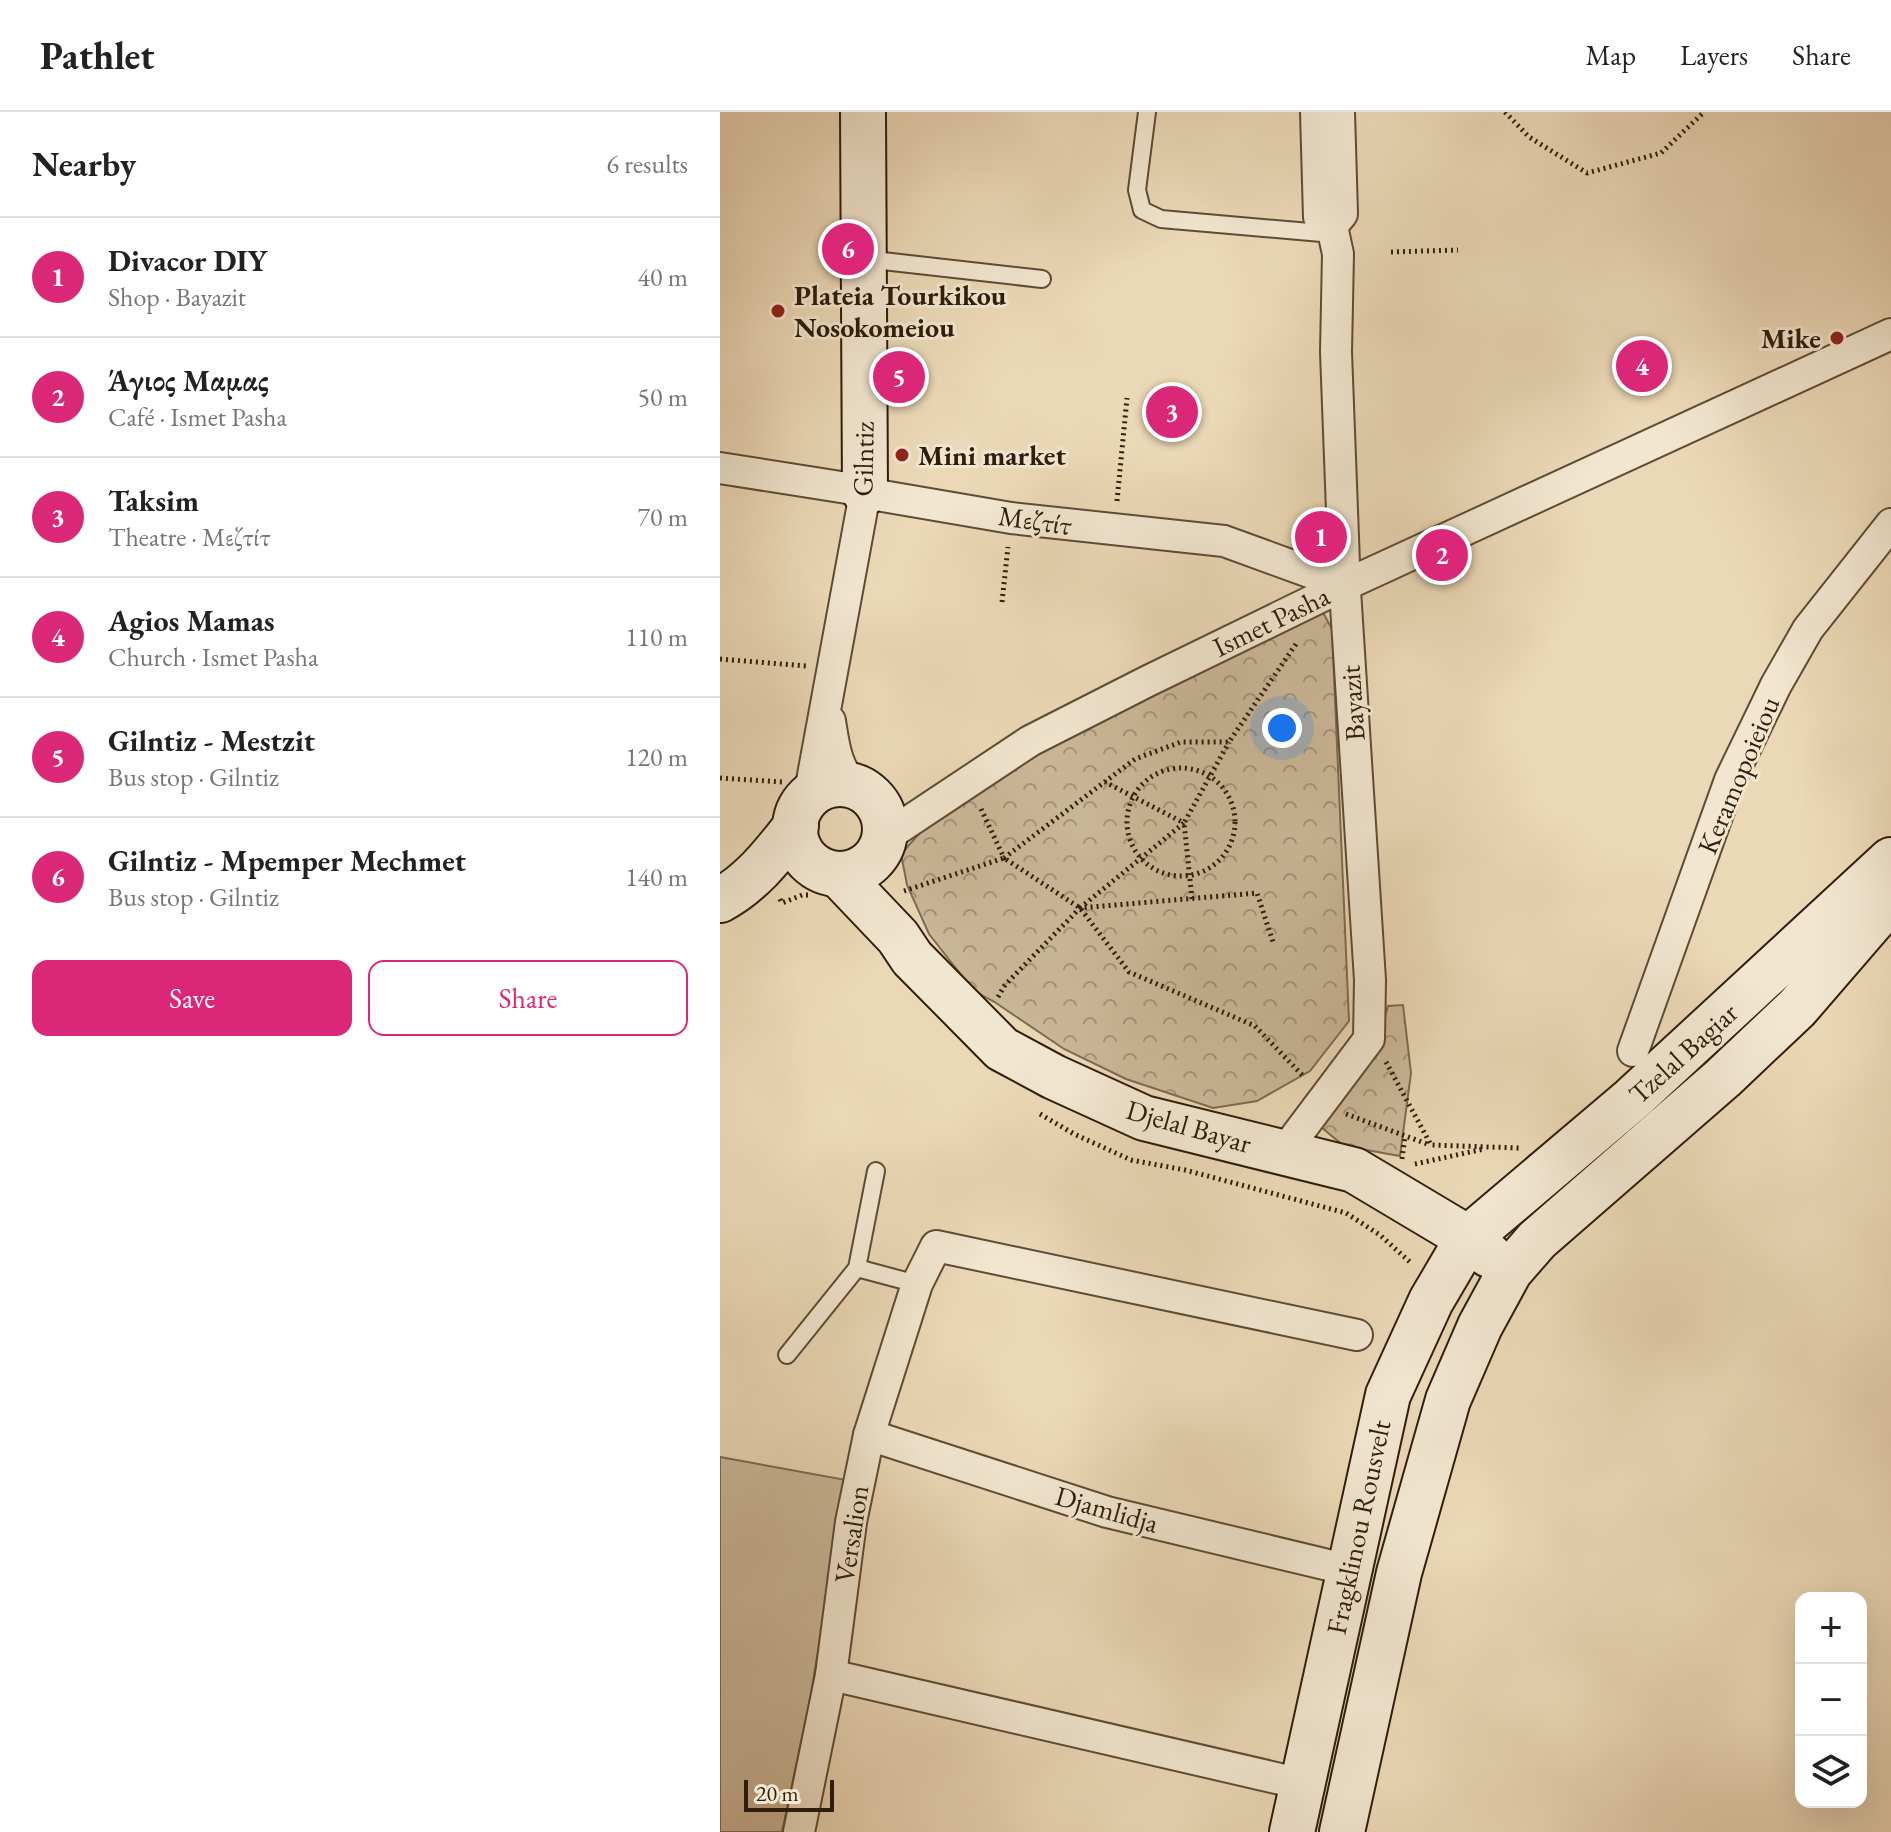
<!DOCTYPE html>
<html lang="en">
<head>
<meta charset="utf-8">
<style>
  body { margin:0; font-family:"EB Garamond",serif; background:#f2f2f2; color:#222 }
  .controls { position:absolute; right:24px; bottom:24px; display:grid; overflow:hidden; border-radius:16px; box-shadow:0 8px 32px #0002 }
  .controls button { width:72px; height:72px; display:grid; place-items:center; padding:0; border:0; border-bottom:2px solid #e0e0e0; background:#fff; color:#222; font:40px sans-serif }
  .scale { position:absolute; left:24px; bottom:20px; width:90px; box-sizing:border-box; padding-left:8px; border:4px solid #2f1e0c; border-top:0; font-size:22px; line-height:28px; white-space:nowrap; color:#2f1e0c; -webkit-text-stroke:6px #f2e6d0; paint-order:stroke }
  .you { position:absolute; left:562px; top:616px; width:28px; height:28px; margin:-20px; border:6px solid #fff; border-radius:50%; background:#1a73e8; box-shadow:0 0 0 12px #1a73e833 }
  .badge { display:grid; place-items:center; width:52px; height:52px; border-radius:50%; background:#db2777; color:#fff; font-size:26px; font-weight:700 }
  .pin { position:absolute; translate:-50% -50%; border:4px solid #fff; box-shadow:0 2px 8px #0006 }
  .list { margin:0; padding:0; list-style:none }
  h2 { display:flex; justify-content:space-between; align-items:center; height:104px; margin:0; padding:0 32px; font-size:34px }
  h2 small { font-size:26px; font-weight:400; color:#767676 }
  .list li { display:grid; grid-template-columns:52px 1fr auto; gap:24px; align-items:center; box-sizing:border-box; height:120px; padding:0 32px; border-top:2px solid #e0e0e0 }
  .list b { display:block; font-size:30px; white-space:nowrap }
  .list p { margin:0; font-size:26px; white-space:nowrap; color:#767676 }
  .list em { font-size:26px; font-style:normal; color:#767676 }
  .actions { display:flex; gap:16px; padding:24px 32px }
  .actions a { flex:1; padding:18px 0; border:2px solid #db2777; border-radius:16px; text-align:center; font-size:28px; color:#db2777 }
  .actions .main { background:#db2777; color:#fff }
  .icon { flex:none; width:44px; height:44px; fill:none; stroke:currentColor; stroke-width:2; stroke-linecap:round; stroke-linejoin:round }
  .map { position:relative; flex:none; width:1171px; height:1720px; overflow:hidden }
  header { display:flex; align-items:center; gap:48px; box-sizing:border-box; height:112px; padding:0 40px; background:#fff; border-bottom:2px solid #e0e0e0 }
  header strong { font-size:38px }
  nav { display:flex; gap:44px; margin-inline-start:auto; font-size:28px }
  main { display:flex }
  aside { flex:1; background:#fff }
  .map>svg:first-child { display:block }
  .forest { fill:url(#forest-crowns); stroke:#7d6b52; stroke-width:2 }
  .pitch { fill:#cbb899; stroke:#7d6b52; stroke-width:2 }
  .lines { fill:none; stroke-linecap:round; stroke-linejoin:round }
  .lane-casing { stroke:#5e4c36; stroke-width:20 }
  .street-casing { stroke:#5e4c36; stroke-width:34 }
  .secondary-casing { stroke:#2f1e0c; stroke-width:48 }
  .path { stroke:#2f1e0c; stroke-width:5; stroke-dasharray:2 4; stroke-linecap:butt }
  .lane { stroke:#f2e6d0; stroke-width:16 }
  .street { stroke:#f2e6d0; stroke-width:30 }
  .secondary { stroke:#f2e6d0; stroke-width:44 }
  .poi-dot { fill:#8f2418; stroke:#f2e6d0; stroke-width:3 }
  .labels { text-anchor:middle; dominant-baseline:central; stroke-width:6; stroke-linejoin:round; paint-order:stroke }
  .poi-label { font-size:28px; font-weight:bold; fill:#2f1e0c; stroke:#f2e6d0; text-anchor:start }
  .street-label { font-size:28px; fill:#2f1e0c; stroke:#f2e6d0 }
</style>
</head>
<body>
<header>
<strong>Pathlet</strong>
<nav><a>Map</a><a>Layers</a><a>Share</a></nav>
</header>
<main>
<aside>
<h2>Nearby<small>6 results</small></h2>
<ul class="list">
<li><span class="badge">1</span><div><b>Divacor DIY</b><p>Shop · Bayazit</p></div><em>40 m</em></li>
<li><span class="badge">2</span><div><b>Άγιος Μαμας</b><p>Café · Ismet Pasha</p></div><em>50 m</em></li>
<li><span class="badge">3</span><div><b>Taksim</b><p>Theatre · Μεζτίτ</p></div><em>70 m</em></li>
<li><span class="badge">4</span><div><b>Agios Mamas</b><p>Church · Ismet Pasha</p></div><em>110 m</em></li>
<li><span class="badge">5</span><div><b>Gilntiz - Mestzit</b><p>Bus stop · Gilntiz</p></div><em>120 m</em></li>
<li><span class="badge">6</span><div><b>Gilntiz - Mpemper Mechmet</b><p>Bus stop · Gilntiz</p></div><em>140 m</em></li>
</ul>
<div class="actions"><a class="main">Save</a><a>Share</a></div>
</aside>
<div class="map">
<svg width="1171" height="1720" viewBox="0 0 1171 1720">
  <defs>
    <pattern id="forest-crowns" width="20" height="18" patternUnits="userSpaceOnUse" patternTransform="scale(2)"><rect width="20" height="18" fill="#cbb899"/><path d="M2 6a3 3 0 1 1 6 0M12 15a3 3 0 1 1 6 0" fill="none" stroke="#a5957b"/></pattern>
  </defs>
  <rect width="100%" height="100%" fill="#ebd8b6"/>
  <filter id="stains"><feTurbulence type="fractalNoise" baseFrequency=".0025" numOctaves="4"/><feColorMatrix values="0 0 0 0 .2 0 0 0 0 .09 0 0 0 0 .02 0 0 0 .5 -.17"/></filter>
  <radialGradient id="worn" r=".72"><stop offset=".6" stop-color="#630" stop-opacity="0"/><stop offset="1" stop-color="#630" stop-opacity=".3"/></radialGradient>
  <g class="forest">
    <path d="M600 495 612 517 629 909 590 959 537 989 493 996 406 967 344 937 276 891 253 878 209 822 187 773 181 742 207 713 316 632Z"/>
    <path d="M683 893 691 961 680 1044 624 1034 601 1015 657 931 668 894Z"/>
  </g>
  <path class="pitch" d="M0 1345 126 1368 90 1588 62 1720H0Z"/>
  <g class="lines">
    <defs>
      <g id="lane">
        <path d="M427 0 417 78 422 98 441 107 613 122"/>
        <path d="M145 147 322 167"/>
        <path d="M137 1156 197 1172"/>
        <path d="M67 1243 137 1156 156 1059"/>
      </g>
      <g id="street">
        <path d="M612 114 622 102 619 0"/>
        <path d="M0 356 127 376 145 381 291 406 504 429 625 473"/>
        <path d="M110 609C114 634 116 656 135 675"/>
        <path d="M89 685 145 381"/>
        <path d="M164 726 310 629 428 569 625 473 1171 222"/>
        <path d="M913 939 1010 668 1056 573 1088 517 1171 412"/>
        <path d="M564 1040 649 927 650 868 625 478 616 240 618 142 612 114 599 105 596 0"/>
        <path d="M149 1323 387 1400 629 1458"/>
        <path d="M111 1563 582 1672"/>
        <path d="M79 1720 111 1563 131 1410 149 1323 197 1172 216 1134 637 1223"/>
      </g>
      <g id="secondary">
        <path d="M143 0 145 381"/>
        <circle cx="120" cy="717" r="45"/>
        <path d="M118 762 178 825 192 846 282 937 334 965 424 1006 634 1058 748 1126 769 1143"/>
        <path d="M0 788C32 771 54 742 76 714"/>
        <path d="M572 1720 668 1283 711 1189 748 1126 912 987 1171 748"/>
        <path d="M622 1720 679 1461 728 1288 760 1214 790 1159 817 1128 1003 966 1077 896 1171 787"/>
      </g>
    </defs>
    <use href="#lane" class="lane-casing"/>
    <use href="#street" class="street-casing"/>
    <use href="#secondary" class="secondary-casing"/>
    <g class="path">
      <path d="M785 0 809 25 867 61 941 41 984 0"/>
      <path d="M671 140 738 138"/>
      <path d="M397 389 407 286"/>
      <path d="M282 490 288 435"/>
      <path d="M0 547 86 554"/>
      <circle cx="461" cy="710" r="54"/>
      <path d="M0 666 63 670"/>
      <path d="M261 697 284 746 415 647 461 630H509L576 532"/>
      <path d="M184 779 284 746 360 796 409 860 535 914 585 966"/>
      <path d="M60 787 62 791 82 783H89"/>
      <path d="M472 787 464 711 509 630"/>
      <path d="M360 796 464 711 385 670"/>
      <path d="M278 885 285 873 360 796 537 781 554 833"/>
      <path d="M666 950 711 1033 799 1036"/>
      <path d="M320 1002 354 1022 411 1048 465 1058 626 1101 660 1123 691 1151"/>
      <path d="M626 1002 710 1033"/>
      <path d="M682 1047 685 1024"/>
      <path d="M695 1052 764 1037"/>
    </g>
    <use href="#lane" class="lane"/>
    <use href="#street" class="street"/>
    <use href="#secondary" class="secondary"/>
  </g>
  <g class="poi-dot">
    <circle cx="58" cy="199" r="8"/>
    <circle cx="1117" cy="226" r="8"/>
    <circle cx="182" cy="343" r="8"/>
  </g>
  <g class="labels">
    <g class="poi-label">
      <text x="74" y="183">Plateia Tourkikou<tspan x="74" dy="32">Nosokomeiou</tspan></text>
      <text x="1101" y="226" text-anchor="end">Mike</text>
      <text x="198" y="343">Mini market</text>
    </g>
    <g class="street-label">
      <text transform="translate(143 347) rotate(-89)">Gilntiz</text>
      <text transform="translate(315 408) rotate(8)">Μεζτίτ</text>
      <text transform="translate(551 509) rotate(-26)">Ismet Pasha</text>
      <text transform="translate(632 591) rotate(-94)">Bayazit</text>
      <text transform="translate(1018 663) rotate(-67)">Keramopoieiou</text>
      <text transform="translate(963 941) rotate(-42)">Tzelal Bagiar</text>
      <text transform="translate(469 1014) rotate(16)">Djelal Bayar</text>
      <text transform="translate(387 1397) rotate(16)">Djamlidja</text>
      <text transform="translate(638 1415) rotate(-78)">Fragklinou Rousvelt</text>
      <text transform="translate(131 1422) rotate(-81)">Versalion</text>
    </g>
  </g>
  <rect width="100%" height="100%" filter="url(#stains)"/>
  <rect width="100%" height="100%" fill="url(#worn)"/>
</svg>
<div class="controls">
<button>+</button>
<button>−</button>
<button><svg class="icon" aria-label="layers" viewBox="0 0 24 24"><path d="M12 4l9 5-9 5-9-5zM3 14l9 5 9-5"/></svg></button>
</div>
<div class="scale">20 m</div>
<div class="you"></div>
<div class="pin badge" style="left:601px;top:425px">1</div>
<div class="pin badge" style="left:722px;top:443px">2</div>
<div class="pin badge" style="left:452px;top:300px">3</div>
<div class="pin badge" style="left:922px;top:254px">4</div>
<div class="pin badge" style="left:179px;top:265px">5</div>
<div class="pin badge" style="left:128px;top:137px">6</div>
</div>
</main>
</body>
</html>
